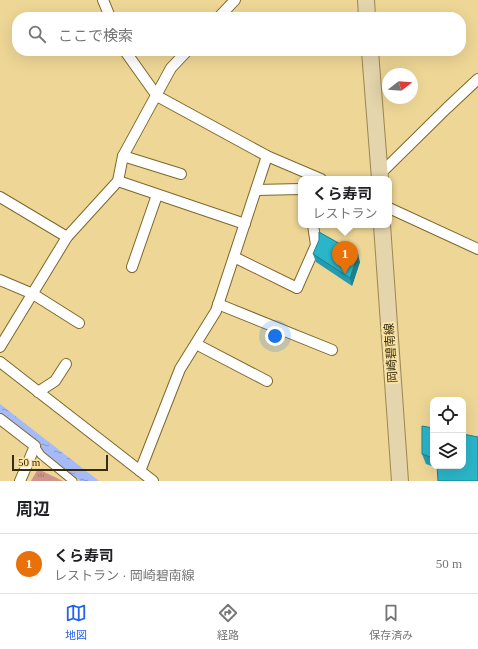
<!DOCTYPE html>
<html lang="ja">
<head>
<meta charset="utf-8">
<style>
  body { margin:0; font-family:"Times New Roman","Noto Sans JP",serif; background:#f6f6f6; color:#202124 }
  .controls { position:absolute; right:12px; bottom:12px; display:grid; overflow:hidden; border-radius:8px; box-shadow:0 4px 16px #0002 }
  .controls button { width:36px; height:36px; display:grid; place-items:center; padding:0; border:0; border-bottom:1px solid #e0e0e0; background:#fff; color:#202124; font:20px sans-serif }
  .compass { position:absolute; left:382px; top:68px; width:36px; height:36px; border-radius:50%; background:#fff; box-shadow:0 4px 16px #0002; rotate:73deg }
  .scale { position:absolute; left:12px; bottom:10px; width:96px; box-sizing:border-box; padding-left:4px; border:2px solid #352b11; border-top:0; font-size:11px; line-height:14px; white-space:nowrap; color:#352b11; -webkit-text-stroke:3px #fbe3a2; paint-order:stroke }
  .you { position:absolute; left:275px; top:336px; width:14px; height:14px; margin:-10px; border:3px solid #fff; border-radius:50%; background:#1a73e8; box-shadow:0 0 0 6px #1a73e833 }
  .badge { display:grid; place-items:center; width:26px; height:26px; border-radius:50%; background:#2563eb; color:#fff; font-size:13px; font-weight:700 }
  .pin { position:absolute; translate:-50% -33px; filter:drop-shadow(0 1px 2px #0008) }
  .pin::after { content:''; position:absolute; top:21px; width:14px; height:12px; background:inherit; clip-path:polygon(0 0,100% 0,50% 100%) }
  .popup { position:absolute; left:298px; top:176px; width:94px; height:52px; box-sizing:border-box; display:grid; place-content:center; border-radius:8px; background:#fff; filter:drop-shadow(0 1px 3px #0005); font-size:13px; white-space:nowrap; color:#757577 }
  .popup b { font-size:15px; color:#202124 }
  .popup::after { content:''; position:absolute; left:50%; top:100%; margin-left:-8px; border:8px solid transparent; border-top-color:#fff }
  .list { margin:0; padding:0; list-style:none }
  h2 { display:flex; justify-content:space-between; align-items:center; height:52px; margin:0; padding:0 16px; font-size:17px }
  h2 small { font-size:13px; font-weight:400; color:#757577 }
  .list li { display:grid; grid-template-columns:26px 1fr auto; gap:12px; align-items:center; box-sizing:border-box; height:60px; padding:0 16px; border-top:1px solid #e0e0e0 }
  .list b { display:block; font-size:15px; white-space:nowrap }
  .list p { margin:0; font-size:13px; white-space:nowrap; color:#757577 }
  .list em { font-size:13px; font-style:normal; color:#757577 }
  .icon { flex:none; width:22px; height:22px; fill:none; stroke:currentColor; stroke-width:2; stroke-linecap:round; stroke-linejoin:round }
  .map { position:relative; flex:none; width:478px; height:481px; overflow:hidden }
  .search { position:absolute; background:#fff; box-shadow:0 4px 16px #0002; left:12px; right:12px; top:12px; height:44px; display:flex; align-items:center; gap:10px; box-sizing:border-box; padding:0 14px; border-radius:16px; color:#757577; font-size:15px }
  .sheet { height:112px; background:#fff }
  nav { display:flex; justify-content:space-around; align-items:center; box-sizing:border-box; height:56px; border-top:1px solid #e0e0e0; background:#fff; font-size:11px; color:#757577 }
  nav a { display:grid; justify-items:center; gap:2px }
  nav .on { color:#2563eb }
  .map>svg:first-child { display:block }
  .park { fill:url(#park-tufts) }
  .water { fill:url(#water-ripples) }
  .lines { fill:none; stroke-linecap:round; stroke-linejoin:round }
  .pedestrian-casing { stroke:#7e682a; stroke-width:9 }
  .minor-casing { stroke:#7e682a; stroke-width:12 }
  .primary-casing { stroke:#9c8752; stroke-width:18 }
  .pedestrian { stroke:#fff; stroke-width:7 }
  .minor { stroke:#fff; stroke-width:10 }
  .primary { stroke:#e5d5ac; stroke-width:16 }
  .wall { fill:#259cad }
  .shaded-wall { fill:#1e7f8d }
  .building { fill:#2bb5c9; stroke:#1e7f8d }
  .labels { text-anchor:middle; dominant-baseline:central; stroke-width:4; stroke-linejoin:round; paint-order:stroke }
  .street-label { font-size:12px; fill:#352b11; stroke:#fbe3a2 }
</style>
</head>
<body>
<div class="map">
<svg width="478" height="481" viewBox="0 0 478 481">
  <defs>
    <pattern id="park-tufts" width="24" height="20" patternUnits="userSpaceOnUse"><rect width="24" height="20" fill="#cf948a"/><path d="M3 7l-1-3M5 7V3M7 7l1-3M15 17l-1-3M17 17v-4M19 17l1-3" fill="none" stroke="#a9796f"/></pattern>
    <pattern id="water-ripples" width="26" height="14" patternUnits="userSpaceOnUse"><rect width="26" height="14" fill="#a5baf8"/><path d="M2 4q2-2 4 0t4 0M15 11q2-2 4 0t4 0" fill="none" stroke="#8797c7"/></pattern>
  </defs>
  <rect width="100%" height="100%" fill="#eed696"/>
  <path class="park" d="M38 469 63 481H31Z"/>
  <path class="water" d="M0 404 99 481H80L0 417Z"/>
  <g class="lines">
    <defs>
      <path id="pedestrian" d="M35 446 41 455 73 481"/>
      <g id="minor">
        <path d="M103 0 110 17"/>
        <path d="M219 17 235 0"/>
        <path d="M125 51 157 96 267 156 321 179"/>
        <path d="M123 156 181 174"/>
        <path d="M379 175 447 108 478 79"/>
        <path d="M118 181 245 224"/>
        <path d="M256 190 301 189"/>
        <path d="M0 197 67 237"/>
        <path d="M389 208 478 249"/>
        <path d="M234 257 297 288 316 245 313 225"/>
        <path d="M132 267 157 195"/>
        <path d="M0 280 33 294 79 323"/>
        <path d="M218 304 332 350"/>
        <path d="M196 344 267 381"/>
        <path d="M0 347 67 237 118 181 123 156 171 68 187 51"/>
        <path d="M0 362 153 481"/>
        <path d="M38 392 55 381 66 364"/>
        <path d="M0 419 35 446 20 481"/>
        <path d="M140 471 180 369 216 311 267 156"/>
      </g>
      <g id="primary">
        <path d="M366 0 367 17"/>
        <path d="M370 51 380 179"/>
        <path d="M382 225 400 481"/>
      </g>
    </defs>
    <use href="#pedestrian" class="pedestrian-casing"/>
    <use href="#minor" class="minor-casing"/>
    <use href="#primary" class="primary-casing"/>
    <use href="#pedestrian" class="pedestrian"/>
    <use href="#minor" class="minor"/>
    <use href="#primary" class="primary"/>
  </g>
  <g class="wall">
    <path d="M313 254 360 262 352 286 316 262Z"/>
    <path d="M433 428V466H463L437 468 426 464 422 454Z"/>
  </g>
  <path class="shaded-wall" d="M358 254 360 262 352 286 350 278Z"/>
  <g class="building">
    <path d="M319 232 358 254 350 278 313 254 319 240Z"/>
    <path d="M422 426 433 428V458L422 454Z"/>
    <path d="M463 434 478 437V481H438L437 466H463Z"/>
  </g>
  <g class="labels">
    <g class="street-label">
      <text transform="translate(391 353) rotate(-94)">岡崎碧南線</text>
    </g>
  </g>
</svg>
<div class="controls">
<button><svg class="icon" aria-label="locate" viewBox="0 0 24 24"><circle cx="12" cy="12" r="6"/><path d="M12 2v4M12 18v4M2 12h4M18 12h4"/></svg></button>
<button><svg class="icon" aria-label="layers" viewBox="0 0 24 24"><path d="M12 4l9 5-9 5-9-5zM3 14l9 5 9-5"/></svg></button>
</div>
<svg class="compass" viewBox="-18 -18 36 36"><path d="M0-13l5 13h-10z" fill="#e53935"/><path d="M0 13l5-13h-10z" fill="#757577"/></svg>
<div class="scale">50 m</div>
<div class="you"></div>
<div class="pin badge" style="left:345px;top:274px;background:#e8710a">1</div>
<div class="popup"><b>くら寿司</b>レストラン</div>
<div class="search"><svg class="icon" aria-label="search" viewBox="0 0 24 24"><circle cx="10" cy="10" r="6"/><path d="M15 15l6 6"/></svg>ここで検索</div>
</div>
<section class="sheet">
<h2>周辺<small></small></h2>
<ul class="list">
<li><span class="badge" style="background:#e8710a">1</span><div><b>くら寿司</b><p>レストラン · 岡崎碧南線</p></div><em>50 m</em></li>
</ul>
</section>
<nav>
<a class="on"><svg class="icon" aria-label="map" viewBox="0 0 24 24"><path d="M3 6l6-2 6 2 6-2v14l-6 2-6-2-6 2zM9 4v14M15 6v14"/></svg>地図</a>
<a><svg class="icon" aria-label="directions" viewBox="0 0 24 24"><path d="M12 3l9 9-9 9-9-9zM9 14v-3h6M13 9l2 2-2 2"/></svg>経路</a>
<a><svg class="icon" aria-label="saved" viewBox="0 0 24 24"><path d="M7 4h10v16l-5-4-5 4z"/></svg>保存済み</a>
</nav>
</body>
</html>
